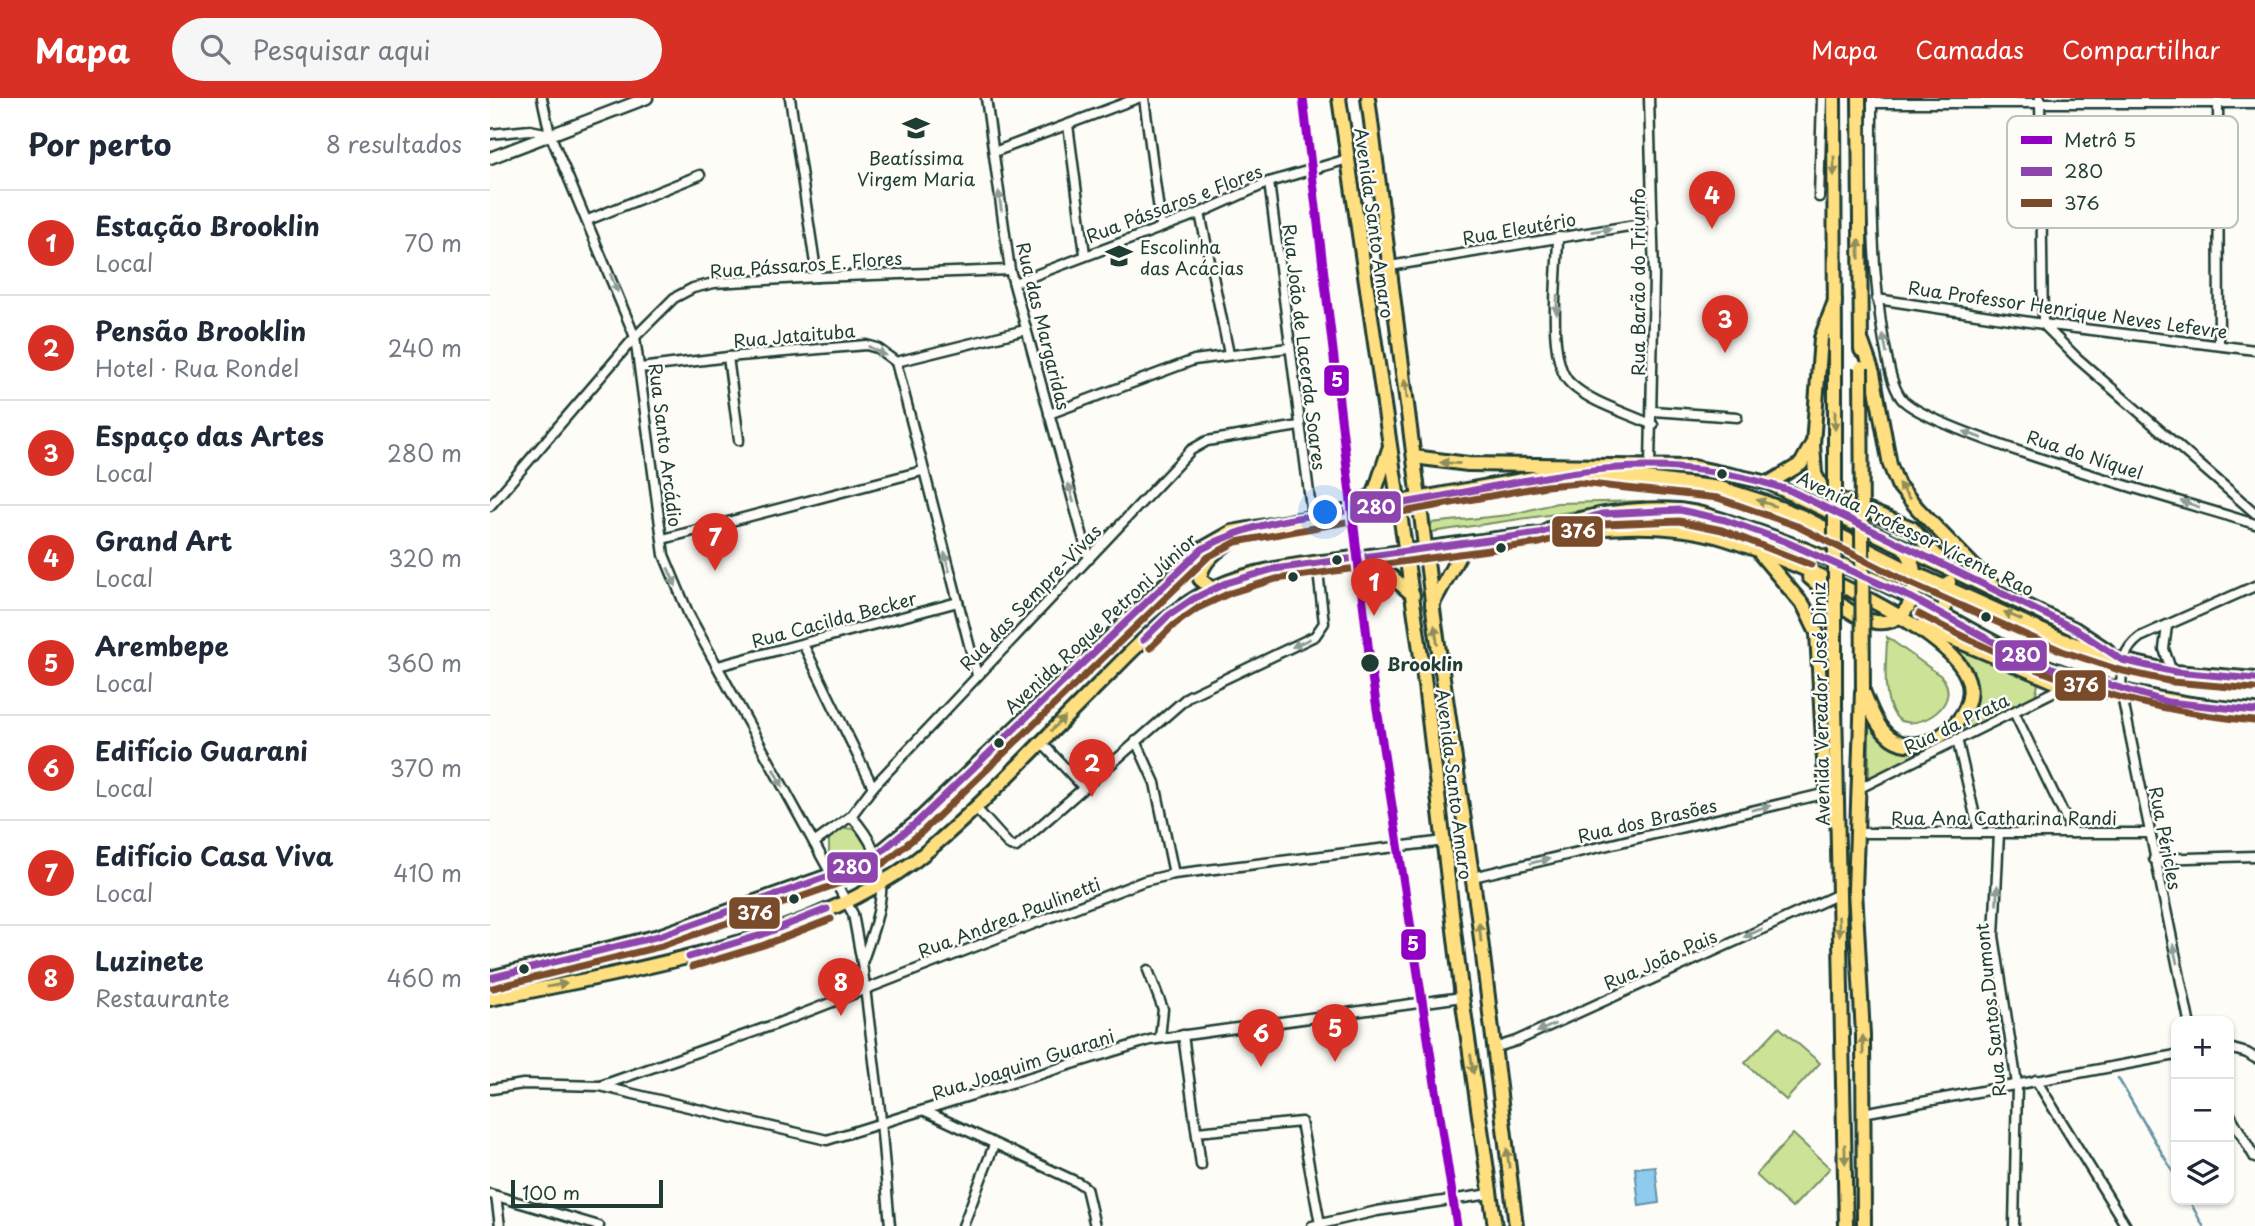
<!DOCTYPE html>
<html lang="pt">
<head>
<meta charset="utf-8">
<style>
  body { margin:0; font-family:"Playpen Sans",sans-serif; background:#f6f6f7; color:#1f2937 }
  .controls { position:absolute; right:21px; bottom:21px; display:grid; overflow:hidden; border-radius:14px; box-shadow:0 2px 5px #0004 }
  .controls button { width:63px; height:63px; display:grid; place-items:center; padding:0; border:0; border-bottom:2px solid #e0e1e3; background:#fff; color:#1f2937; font:35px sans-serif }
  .scale { position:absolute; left:21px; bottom:18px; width:152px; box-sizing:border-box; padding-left:7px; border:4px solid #1f3d34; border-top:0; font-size:19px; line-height:24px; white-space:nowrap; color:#1f3d34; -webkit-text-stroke:5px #fdfcf7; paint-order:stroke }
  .you { position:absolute; left:836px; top:415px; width:24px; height:24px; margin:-18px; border:5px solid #fff; border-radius:50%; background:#1a73e8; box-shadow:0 0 0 10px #1a73e833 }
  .badge { display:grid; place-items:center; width:46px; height:46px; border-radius:50%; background:#d93025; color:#fff; font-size:23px; font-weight:700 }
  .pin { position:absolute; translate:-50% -58px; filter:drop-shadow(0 2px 4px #0008) }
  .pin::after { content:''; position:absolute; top:37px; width:24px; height:21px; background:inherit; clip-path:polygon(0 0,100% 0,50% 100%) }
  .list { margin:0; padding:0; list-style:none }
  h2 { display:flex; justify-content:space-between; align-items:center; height:91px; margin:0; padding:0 28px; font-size:30px }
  h2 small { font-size:23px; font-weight:400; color:#747a83 }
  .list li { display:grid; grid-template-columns:46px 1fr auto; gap:21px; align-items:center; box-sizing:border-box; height:105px; padding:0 28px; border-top:2px solid #e0e1e3 }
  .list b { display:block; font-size:26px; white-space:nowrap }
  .list p { margin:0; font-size:23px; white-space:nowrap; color:#747a83 }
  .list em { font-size:23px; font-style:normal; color:#747a83 }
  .icon { flex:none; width:38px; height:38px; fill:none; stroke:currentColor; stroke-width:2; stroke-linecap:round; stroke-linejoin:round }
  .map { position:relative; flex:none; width:1765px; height:1128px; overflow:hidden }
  header { display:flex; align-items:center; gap:42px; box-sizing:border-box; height:98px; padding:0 35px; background:#d93025; color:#fff }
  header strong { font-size:33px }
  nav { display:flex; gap:38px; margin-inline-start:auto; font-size:24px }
  .search { width:490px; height:63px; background:#f6f6f7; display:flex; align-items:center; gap:18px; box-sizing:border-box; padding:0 24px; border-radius:38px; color:#747a83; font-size:26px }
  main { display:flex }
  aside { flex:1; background:#fff }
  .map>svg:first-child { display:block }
  .green { fill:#cce297; stroke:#769066; stroke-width:2 }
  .water { fill:#8ecbef; stroke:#6292a4; stroke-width:2 }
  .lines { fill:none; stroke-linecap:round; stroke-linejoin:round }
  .stream { stroke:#6292a4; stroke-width:2.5 }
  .minor-casing { stroke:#1f3d34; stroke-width:13 }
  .tertiary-casing { stroke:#1f3d34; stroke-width:15 }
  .primary-casing { stroke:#1f3d34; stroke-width:18 }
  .minor { stroke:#fdfcf7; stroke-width:8 }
  .tertiary { stroke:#fdfcf7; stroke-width:10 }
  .primary { stroke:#ffdf80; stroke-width:12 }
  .primary-bridge-casing { stroke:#1f3d34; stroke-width:18; stroke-linecap:butt }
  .primary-bridge { stroke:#ffdf80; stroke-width:12 }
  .bus-1-casing { stroke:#fdfcf7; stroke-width:12 }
  .bus-2-casing { stroke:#fdfcf7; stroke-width:12 }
  .bus-1 { stroke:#8e44ad; stroke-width:7 }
  .bus-2 { stroke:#7a4b2a; stroke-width:7 }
  .metro-1-casing { stroke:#fdfcf7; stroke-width:14 }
  .metro-1 { stroke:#9200c3; stroke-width:9 }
  .oneway { fill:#8f8e5a }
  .oneway2 { fill:#8e9c96 }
  .bus-dot { fill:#1f3d34; stroke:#fdfcf7; stroke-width:2.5 }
  .labels { text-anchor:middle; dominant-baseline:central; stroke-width:5; stroke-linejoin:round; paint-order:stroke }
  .poi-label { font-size:18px; fill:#1f3d34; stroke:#fdfcf7 }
  .street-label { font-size:18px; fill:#1f3d34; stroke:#fdfcf7 }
  .stop-label { font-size:18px; font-weight:bold; fill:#1f3d34; stroke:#fdfcf7; text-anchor:start }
  .key { fill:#fdfcf7; stroke:#bac3bc; stroke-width:2 }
  .key-label { font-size:19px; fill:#1f3d34 }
  .line-badge { stroke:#fdfcf7; stroke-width:2.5 }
  .badge-label { font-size:19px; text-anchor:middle; font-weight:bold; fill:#fff }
</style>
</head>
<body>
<header>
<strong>Mapa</strong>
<div class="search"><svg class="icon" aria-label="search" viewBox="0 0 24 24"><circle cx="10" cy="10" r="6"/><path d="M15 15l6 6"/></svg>Pesquisar aqui</div>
<nav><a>Mapa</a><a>Camadas</a><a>Compartilhar</a></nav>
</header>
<main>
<aside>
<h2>Por perto<small>8 resultados</small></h2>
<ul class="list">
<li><span class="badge">1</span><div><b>Estação Brooklin</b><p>Local</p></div><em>70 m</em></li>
<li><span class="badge">2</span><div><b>Pensão Brooklin</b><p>Hotel · Rua Rondel</p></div><em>240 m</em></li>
<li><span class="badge">3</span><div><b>Espaço das Artes</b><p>Local</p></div><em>280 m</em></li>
<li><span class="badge">4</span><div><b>Grand Art</b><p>Local</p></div><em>320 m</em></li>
<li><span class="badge">5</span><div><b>Arembepe</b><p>Local</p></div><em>360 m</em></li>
<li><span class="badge">6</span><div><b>Edifício Guarani</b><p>Local</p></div><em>370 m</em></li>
<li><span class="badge">7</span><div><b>Edifício Casa Viva</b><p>Local</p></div><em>410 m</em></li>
<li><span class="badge">8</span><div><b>Luzinete</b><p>Restaurante</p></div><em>460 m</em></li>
</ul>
</aside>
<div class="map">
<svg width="1765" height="1128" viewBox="0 0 1765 1128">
  <rect width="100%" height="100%" fill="#fdfcf7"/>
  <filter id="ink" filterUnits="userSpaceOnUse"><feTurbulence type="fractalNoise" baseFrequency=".0143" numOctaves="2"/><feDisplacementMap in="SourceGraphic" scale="14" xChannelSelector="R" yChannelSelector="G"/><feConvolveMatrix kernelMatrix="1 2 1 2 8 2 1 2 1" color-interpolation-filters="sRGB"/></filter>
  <g filter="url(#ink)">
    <g class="green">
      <path d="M1155 403 941 434V425L1019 417 1067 405Z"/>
      <path d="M1397 539 1451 578C1473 603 1435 631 1411 623 1389 608 1397 561 1397 539Z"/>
      <path d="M1459 546 1546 583 1548 587 1545 598 1379 680V628C1387 638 1397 649 1409 652 1421 656 1435 650 1446 645 1499 621 1494 584 1459 546Z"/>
      <path d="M353 730 365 731 378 751 346 768 339 757V738Z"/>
      <path d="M1289 929 1330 965 1296 1002 1255 965Z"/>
      <path d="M1303 1036 1340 1070 1302 1110 1266 1077Z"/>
    </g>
    <path class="water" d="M1165 1068 1169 1105 1149 1108 1145 1070Z"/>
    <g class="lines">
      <g class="stream">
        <path d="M1628 980 1686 1079"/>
        <path d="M1699 1102 1713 1128"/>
      </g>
      <defs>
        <g id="minor">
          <path d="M52 0 60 36 145 239 174 457 199 517 363 816 372 865 390 1012 400 1128"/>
          <path d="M300 0 327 179"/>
          <path d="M496 0 520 172 599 461"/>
          <path d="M654 0 671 128"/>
          <path d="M1159 0 1164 178 1160 367"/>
          <path d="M1382 0C1382 82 1380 163 1394 244 1398 262 1400 284 1411 300 1437 334 1708 408 1765 426"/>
          <path d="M1550 0 1553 226 1587 260 1765 415"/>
          <path d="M1728 2 1729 247"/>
          <path d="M1382 5H1765"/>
          <path d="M578 27 595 156"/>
          <path d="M0 36 40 32 60 36"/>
          <path d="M504 54 648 0"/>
          <path d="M779 84 822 418"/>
          <path d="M1329 99 1332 0"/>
          <path d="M710 115 739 256"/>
          <path d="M98 122 210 77"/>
          <path d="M1068 139C1068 173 1055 263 1081 286 1101 305 1138 315 1163 327"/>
          <path d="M900 168 1163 124"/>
          <path d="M524 185 710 115 779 84 858 61"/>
          <path d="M1387 201 1553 226 1765 252"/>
          <path d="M238 259 249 342"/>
          <path d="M406 264 487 577"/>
          <path d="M150 270 238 259 376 247 387 250 406 264 535 232"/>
          <path d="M1163 313 1247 319"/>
          <path d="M559 316 704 262 798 250"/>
          <path d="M0 408 145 239 184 200 203 190 224 185 327 179 520 172"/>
          <path d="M173 441 432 373"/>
          <path d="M1677 528 1674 551 1682 574"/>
          <path d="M313 546 383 689"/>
          <path d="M228 568 468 504"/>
          <path d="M1524 614 1583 735"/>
          <path d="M1467 641 1489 735"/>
          <path d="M550 643 593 689"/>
          <path d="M646 643 665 685 684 776"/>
          <path d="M1370 690 1575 588"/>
          <path d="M485 709 520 748 526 749 699 598 825 538 834 525 827 465"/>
          <path d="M361 718C406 767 393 806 373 862"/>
          <path d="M1369 735H1659"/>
          <path d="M1509 735 1504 838 1527 986 1524 1128"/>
          <path d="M324 745 361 718 383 689 701 352 717 343 809 328"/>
          <path d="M1664 761 1765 758"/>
          <path d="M983 779 1337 695"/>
          <path d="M658 872 673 911 670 940"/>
          <path d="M1699 923 1631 593C1632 570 1630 554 1650 539L1765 488"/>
          <path d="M693 937 711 1067"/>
          <path d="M1004 950 1026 943 1347 797"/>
          <path d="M1739 950 1757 955 1765 960"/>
          <path d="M1546 982 1636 1128"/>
          <path d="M113 987 286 926 654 783 684 776 955 743"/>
          <path d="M2 991 33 986 110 988 337 1042 660 942 972 899"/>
          <path d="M435 1013 589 1085 596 1090 605 1128"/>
          <path d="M1373 1015 1686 957"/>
          <path d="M1739 1015 1765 1060"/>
          <path d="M707 1034 811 1024 830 1126"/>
          <path d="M0 1096 109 1128"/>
          <path d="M6 1098 10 1128"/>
          <path d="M473 1128 504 1047"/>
          <path d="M822 1128 887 1113 1000 1096"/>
        </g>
        <path id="tertiary" d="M0 60 157 0"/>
        <g id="primary">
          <path d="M849 0 934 579 972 899 1005 1128"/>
          <path d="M878 0 944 519 988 817 1026 1128"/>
          <path d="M1344 0 1345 254"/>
          <path d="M1369 0 1371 252"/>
          <path d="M1345 203 1331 240 1323 346 1325 376 1331 388 1347 400 1422 430 1452 464"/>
          <path d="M1372 244 1383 275 1400 367 1408 387 1428 411 1503 488"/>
          <path d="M924 359 978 366 1203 369 1279 385 1585 531 1617 552"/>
          <path d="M1279 385 1311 366 1322 346"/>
          <path d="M863 410 884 396 899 351"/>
          <path d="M1059 431C1099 416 1146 409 1189 412 1217 415 1245 426 1271 435 1322 453 1373 475 1422 500 1458 518 1492 540 1529 557 1604 591 1684 607 1765 613"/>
          <path d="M1271 457 1314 508 1327 535 1335 680 1345 719"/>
          <path d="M867 463 895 473 923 497"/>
          <path d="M1319 479C1338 495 1362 521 1386 524 1427 529 1435 471 1412 448"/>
          <path d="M722 491 710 481C711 460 737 446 752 435"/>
          <path d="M942 507 976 445"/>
          <path d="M1453 517 1459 484"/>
          <path d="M1432 528 1575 588 1618 593"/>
          <path d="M1372 593 1365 792 1373 937 1374 1128"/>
          <path d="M1345 608 1356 1128"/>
          <path d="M0 880 169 838 367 768 388 756 426 725 712 451 742 434 1054 378 1090 374 1124 380 1156 381 1230 390 1274 404 1311 418 1426 476 1575 543 1632 562 1685 574 1765 581"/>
          <path d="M0 901C137 873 332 843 441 750 504 696 560 634 619 576 652 543 683 509 726 489 775 466 834 465 888 457 971 446 1052 433 1135 429 1169 428 1204 431 1236 441 1290 458 1461 527 1478 582 1490 620 1434 663 1401 640 1386 629 1380 609 1373 593"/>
        </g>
      </defs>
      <use href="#minor" class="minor-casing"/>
      <use href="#tertiary" class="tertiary-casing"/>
      <use href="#primary" class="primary-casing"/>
      <use href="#minor" class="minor"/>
      <use href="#tertiary" class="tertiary"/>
      <use href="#primary" class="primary"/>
      <defs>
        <g id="primary-bridge">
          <path d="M1371 270 1373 593"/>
          <path d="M1345 608V254"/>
        </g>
      </defs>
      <use href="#primary-bridge" class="primary-bridge-casing"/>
      <use href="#primary-bridge" class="primary-bridge"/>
      <defs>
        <g id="bus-1">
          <path d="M653 542 678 518 703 501 736 485 784 471 1049 435 1111 416 1190 412 1235 422 1294 443 1422 500 1518 552 1562 570 1678 604 1765 613"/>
          <path d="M199 859 271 837 337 811"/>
          <path d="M0 880 169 838 367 768 388 756 426 725 712 451C773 417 840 417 908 406 1051 383 1156 343 1301 393L1585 531 1632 562 1685 574 1765 581"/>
        </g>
        <g id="bus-2">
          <path d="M1429 516C1543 576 1635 611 1764 623"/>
          <path d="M660 550 685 526 708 510 740 495 786 481 1050 445 1113 426 1189 423 1232 432 1321 467"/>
          <path d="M202 869 274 847 341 821"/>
          <path d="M3 890 172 848 370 778 394 765 433 733 718 459 746 444 1056 388 1090 385 1228 400 1307 428 1422 486 1572 553 1629 572 1683 584 1764 591"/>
        </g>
      </defs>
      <use href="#bus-1" class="bus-1-casing"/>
      <use href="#bus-2" class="bus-2-casing"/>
      <use href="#bus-1" class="bus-1"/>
      <use href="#bus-2" class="bus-2"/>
      <defs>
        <path id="metro-1" d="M813 0 881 572 967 1128"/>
      </defs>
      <use href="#metro-1" class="metro-1-casing"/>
      <use href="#metro-1" class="metro-1"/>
    </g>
    <defs><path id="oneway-solid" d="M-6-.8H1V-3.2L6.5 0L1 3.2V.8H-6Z" transform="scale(1.75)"/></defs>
    <g class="oneway">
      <use href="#oneway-solid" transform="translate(1344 68) rotate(90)"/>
      <use href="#oneway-solid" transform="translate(1369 151) rotate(-91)"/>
      <use href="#oneway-solid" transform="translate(916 291) rotate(-97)"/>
      <use href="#oneway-solid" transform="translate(1345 322) rotate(90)"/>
      <use href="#oneway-solid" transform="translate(960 365) rotate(-177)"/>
      <use href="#oneway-solid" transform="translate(1414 393) rotate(-125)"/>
      <use href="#oneway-solid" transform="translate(1276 405) rotate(-161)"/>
      <use href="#oneway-solid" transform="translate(1523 518) rotate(-156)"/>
      <use href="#oneway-solid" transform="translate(946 537) rotate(-99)"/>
      <use href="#oneway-solid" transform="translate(568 626) rotate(-44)"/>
      <use href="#oneway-solid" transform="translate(1349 828) rotate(87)"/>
      <use href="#oneway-solid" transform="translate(990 834) rotate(-96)"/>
      <use href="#oneway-solid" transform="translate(67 887) rotate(-12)"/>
      <use href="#oneway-solid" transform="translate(1373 947) rotate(-91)"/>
      <use href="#oneway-solid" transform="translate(982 966) rotate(82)"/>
      <use href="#oneway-solid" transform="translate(1355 1056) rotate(89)"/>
      <use href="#oneway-solid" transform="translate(1018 1060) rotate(-97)"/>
    </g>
    <g class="oneway2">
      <use href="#oneway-solid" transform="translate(510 103) rotate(-98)"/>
      <use href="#oneway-solid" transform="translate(1112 132) rotate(-9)"/>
      <use href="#oneway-solid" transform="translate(124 185) rotate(68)"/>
      <use href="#oneway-solid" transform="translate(1067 207) rotate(91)"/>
      <use href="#oneway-solid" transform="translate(1395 246) rotate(-100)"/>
      <use href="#oneway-solid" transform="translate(387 253) rotate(28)"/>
      <use href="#oneway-solid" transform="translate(1483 337) rotate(-159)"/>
      <use href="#oneway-solid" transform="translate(581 395) rotate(-106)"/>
      <use href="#oneway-solid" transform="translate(1700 406) rotate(-162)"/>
      <use href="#oneway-solid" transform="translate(457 464) rotate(-105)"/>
      <use href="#oneway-solid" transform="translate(182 479) rotate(66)"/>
      <use href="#oneway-solid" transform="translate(811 545) rotate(155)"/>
      <use href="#oneway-solid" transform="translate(288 680) rotate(62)"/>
      <use href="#oneway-solid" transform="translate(1271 710) rotate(-13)"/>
      <use href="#oneway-solid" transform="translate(1050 763) rotate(-13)"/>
      <use href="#oneway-solid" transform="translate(1507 797) rotate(-87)"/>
      <use href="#oneway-solid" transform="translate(1263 835) rotate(156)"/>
      <use href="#oneway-solid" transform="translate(1685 856) rotate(-102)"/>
      <use href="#oneway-solid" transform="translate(1056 930) rotate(156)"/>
    </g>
  </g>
  <defs>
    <symbol id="school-bare" viewBox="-9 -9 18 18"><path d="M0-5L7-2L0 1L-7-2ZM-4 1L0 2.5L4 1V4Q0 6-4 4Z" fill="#1f3d34" stroke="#fdfcf7" stroke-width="2.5" paint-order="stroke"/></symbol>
  </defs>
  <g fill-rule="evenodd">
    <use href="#school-bare" x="407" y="11" width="38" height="38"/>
    <use href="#school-bare" x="610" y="139" width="38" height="38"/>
  </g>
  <g class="bus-dot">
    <circle cx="1232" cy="376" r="6"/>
    <circle cx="1011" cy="450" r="6"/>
    <circle cx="847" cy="462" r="6"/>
    <circle cx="803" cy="479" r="6"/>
    <circle cx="1496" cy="519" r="6"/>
    <circle cx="880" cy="565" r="10"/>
    <circle cx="509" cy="645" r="6"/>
    <circle cx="304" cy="801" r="6"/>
    <circle cx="34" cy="871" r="6"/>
  </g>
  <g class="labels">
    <g class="poi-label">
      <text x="426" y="59">Beatíssima<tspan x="426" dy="21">Virgem Maria</tspan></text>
      <text x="650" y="148" text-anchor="start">Escolinha<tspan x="650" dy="21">das Acácias</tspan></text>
    </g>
    <g class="street-label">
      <text transform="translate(684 105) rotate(-21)">Rua Pássaros e Flores</text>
      <text transform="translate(885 125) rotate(82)">Avenida Santo Amaro</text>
      <text transform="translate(1029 130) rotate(-10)">Rua Eleutério</text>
      <text transform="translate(316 166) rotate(-4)">Rua Pássaros E. Flores</text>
      <text transform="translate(1147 184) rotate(-90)">Rua Barão do Triunfo</text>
      <text transform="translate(1578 211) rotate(8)">Rua Professor Henrique Neves Lefevre</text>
      <text transform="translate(554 228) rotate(76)">Rua das Margaridas</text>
      <text transform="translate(304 237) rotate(-5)">Rua Jataituba</text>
      <text transform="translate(815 249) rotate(83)">Rua João de Lacerda Soares</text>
      <text transform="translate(176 347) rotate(83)">Rua Santo Arcádio</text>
      <text transform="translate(1595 356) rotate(18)">Rua do Níquel</text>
      <text transform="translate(1426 435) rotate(26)">Avenida Professor Vicente Rao</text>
      <text transform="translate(540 499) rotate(-46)">Rua das Sempre-Vivas</text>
      <text transform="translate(344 521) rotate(-15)">Rua Cacilda Becker</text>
      <text transform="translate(610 525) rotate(-43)">Avenida Roque Petroni Júnior</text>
      <text transform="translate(1330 606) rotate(-91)">Avenida Vereador José Diniz</text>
      <text transform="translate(1466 625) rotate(-26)">Rua da Prata</text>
      <text transform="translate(965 686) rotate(83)">Avenida Santo Amaro</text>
      <text x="1514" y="719">Rua Ana Catharina Randi</text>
      <text transform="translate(1157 722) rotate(-13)">Rua dos Brasões</text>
      <text transform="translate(1676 740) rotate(79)">Rua Péricles</text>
      <text transform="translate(519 819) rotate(-21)">Rua Andrea Paulinetti</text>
      <text transform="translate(1170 861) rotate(-24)">Rua João Pais</text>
      <text transform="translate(1500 912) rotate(-96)">Rua Santos Dumont</text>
      <text transform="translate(533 966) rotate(-18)">Rua Joaquim Guarani</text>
    </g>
    <g class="stop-label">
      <text x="897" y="565">Brooklin</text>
    </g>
  </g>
  <rect x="1517" y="18" width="231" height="112" rx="10" class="key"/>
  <rect x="1531" y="38" width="31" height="8" fill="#9200c3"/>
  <rect x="1531" y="69" width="31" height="9" fill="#8e44ad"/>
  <rect x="1531" y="101" width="31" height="8" fill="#7a4b2a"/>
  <g class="key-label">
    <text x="1574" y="49">Metrô 5</text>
    <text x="1574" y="80">280</text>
    <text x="1574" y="112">376</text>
  </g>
  <g class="line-badge">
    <rect x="833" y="266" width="27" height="33" rx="7" fill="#9200c3"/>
    <rect x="859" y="392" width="53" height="34" rx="7" fill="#8e44ad"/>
    <rect x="1061" y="417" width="53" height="33" rx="7" fill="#7a4b2a"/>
    <rect x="1504" y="541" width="54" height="33" rx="7" fill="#8e44ad"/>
    <rect x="1564" y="571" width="53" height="33" rx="7" fill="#7a4b2a"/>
    <rect x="336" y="753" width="53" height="33" rx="7" fill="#8e44ad"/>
    <rect x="238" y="798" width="53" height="34" rx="7" fill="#7a4b2a"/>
    <rect x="910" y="830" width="27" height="33" rx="7" fill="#9200c3"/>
  </g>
  <g class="badge-label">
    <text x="847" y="289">5</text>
    <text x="886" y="416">280</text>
    <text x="1088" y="440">376</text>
    <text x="1531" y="564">280</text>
    <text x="1591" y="594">376</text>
    <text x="362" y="776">280</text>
    <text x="265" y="822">376</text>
    <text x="923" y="853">5</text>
  </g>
</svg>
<div class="controls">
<button>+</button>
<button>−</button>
<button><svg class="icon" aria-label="layers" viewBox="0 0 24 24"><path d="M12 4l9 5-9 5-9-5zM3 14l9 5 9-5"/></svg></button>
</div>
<div class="scale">100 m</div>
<div class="you"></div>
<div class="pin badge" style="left:884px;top:518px">1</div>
<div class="pin badge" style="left:602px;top:699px">2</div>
<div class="pin badge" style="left:1235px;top:255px">3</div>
<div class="pin badge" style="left:1222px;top:131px">4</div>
<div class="pin badge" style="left:845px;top:964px">5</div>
<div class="pin badge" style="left:771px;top:969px">6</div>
<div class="pin badge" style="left:225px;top:473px">7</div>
<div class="pin badge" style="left:351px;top:918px">8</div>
</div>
</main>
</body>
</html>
